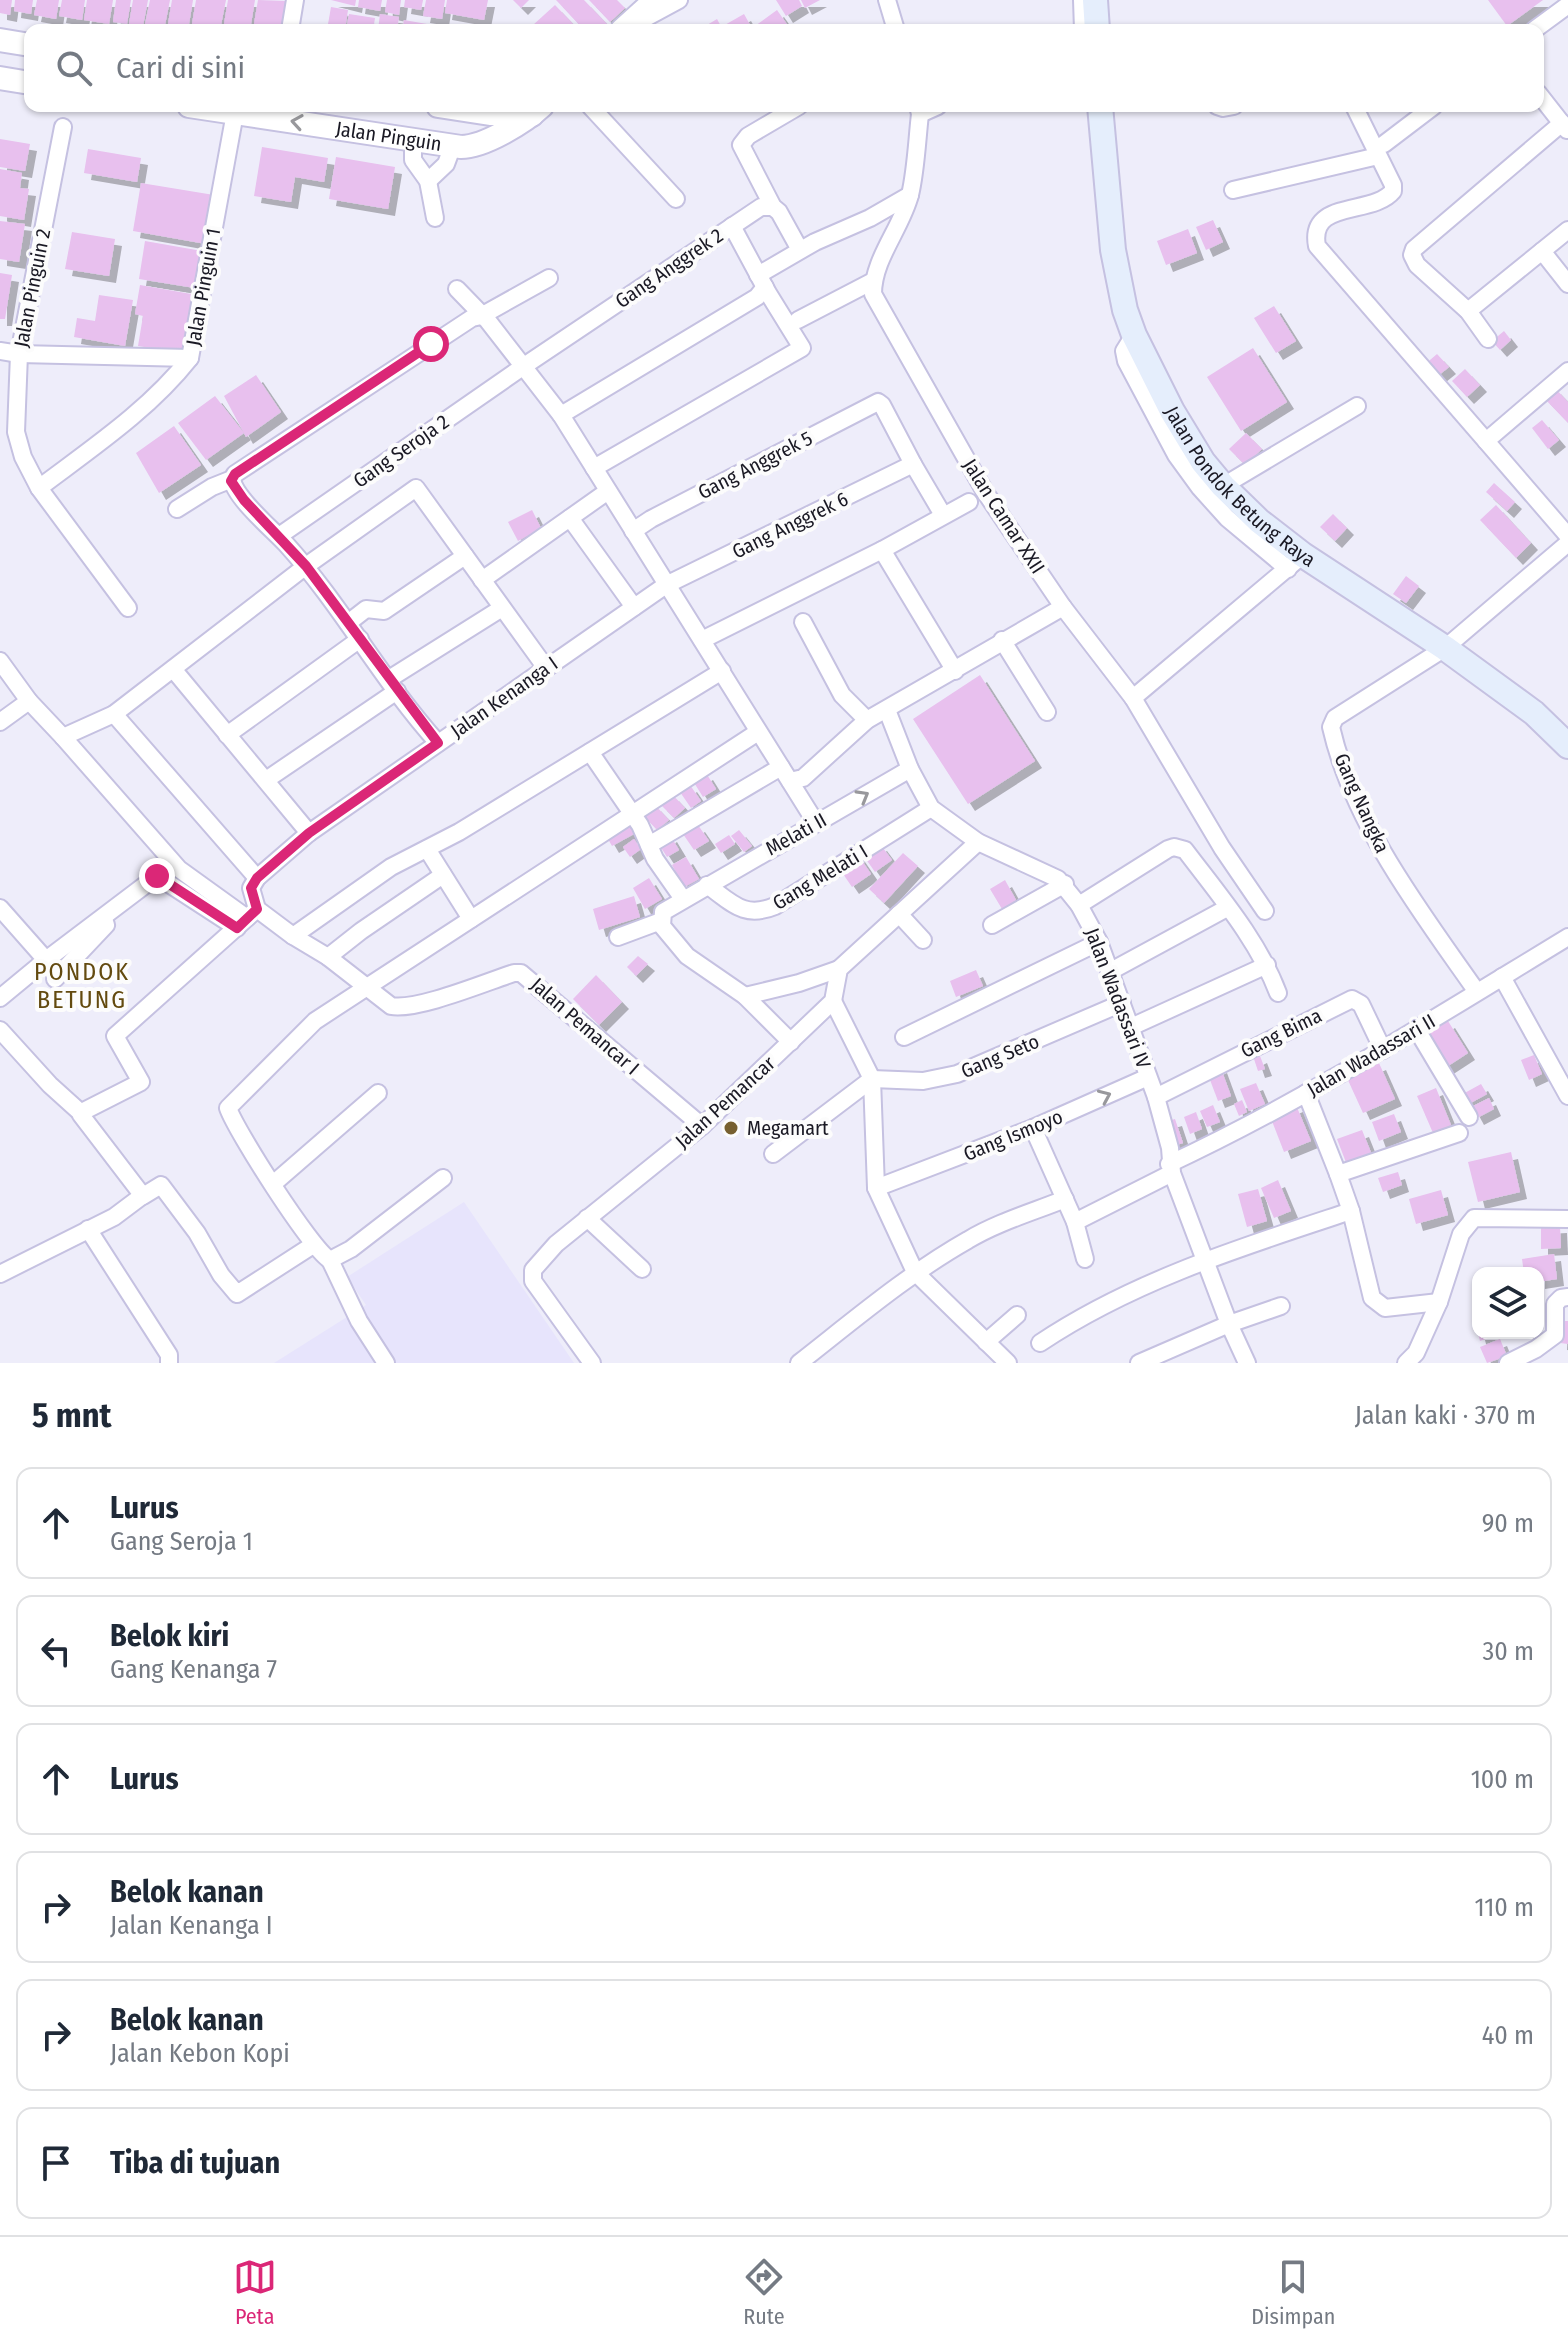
<!DOCTYPE html>
<html lang="id">
<head>
<meta charset="utf-8">
<style>
  body { margin:0; font-family:"Fira Sans Condensed",sans-serif; background:#f6f6f7; color:#1f2937 }
  .controls { position:absolute; right:24px; bottom:24px; display:grid; overflow:hidden; border-radius:16px; box-shadow:0 2px 6px #0004 }
  .controls button { width:72px; height:72px; display:grid; place-items:center; padding:0; border:0; border-bottom:2px solid #e0e1e3; background:#fff; color:#1f2937; font:40px sans-serif }
  .stop { position:absolute; width:24px; height:24px; margin:-18px; border:6px solid #db2777; border-radius:50%; background:#fff }
  .stop.end { background:#db2777; border-color:#fff; box-shadow:0 2px 8px #0008 }
  .list { margin:0; padding:0; list-style:none }
  h2 { display:flex; justify-content:space-between; align-items:center; height:104px; margin:0; padding:0 32px; font-size:34px }
  h2 small { font-size:26px; font-weight:400; color:#747a83 }
  .list li { display:grid; grid-template-columns:52px 1fr auto; gap:24px; align-items:center; box-sizing:border-box; height:112px; margin:0 16px 16px; padding:0 16px; border:2px solid #e0e1e3; border-radius:16px }
  .list b { display:block; font-size:30px; white-space:nowrap }
  .list p { margin:0; font-size:26px; white-space:nowrap; color:#747a83 }
  .list em { font-size:26px; font-style:normal; color:#747a83 }
  .icon { flex:none; width:44px; height:44px; fill:none; stroke:currentColor; stroke-width:2; stroke-linecap:round; stroke-linejoin:round }
  .map { position:relative; flex:none; width:1568px; height:1363px; overflow:hidden }
  .search { position:absolute; background:#fff; box-shadow:0 2px 6px #0004; left:24px; right:24px; top:24px; height:88px; display:flex; align-items:center; gap:20px; box-sizing:border-box; padding:0 28px; border-radius:16px; color:#747a83; font-size:30px }
  .sheet { height:872px; background:#fff }
  nav { display:flex; justify-content:space-around; align-items:center; box-sizing:border-box; height:112px; border-top:2px solid #e0e1e3; background:#fff; font-size:22px; color:#747a83 }
  nav a { display:grid; justify-items:center; gap:4px }
  nav .on { color:#db2777 }
  .map>svg:first-child { display:block }
  .built { fill:#e7e4fc }
  .building { fill:#e8c0ee; filter:url(#shadow) }
  .lines { fill:none; stroke-linecap:round; stroke-linejoin:round }
  .minor-casing { stroke:#c5c1e1; stroke-width:20 }
  .tertiary-casing { stroke:#c5c1e1; stroke-width:26 }
  .secondary-casing { stroke:#c5c1e1; stroke-width:28 }
  .minor { stroke:#fff; stroke-width:16 }
  .tertiary { stroke:#fff; stroke-width:22 }
  .secondary { stroke:#e5eefc; stroke-width:24 }
  .oneway { stroke:#98989c }
  .route { stroke:#db2777; stroke-width:10 }
  .poi-dot { fill:#776030; stroke:#fcfcfc; stroke-width:3 }
  .labels { text-anchor:middle; dominant-baseline:central; stroke-width:8; stroke-linejoin:round; paint-order:stroke }
  .street-label { font-size:20px; fill:#1a1924; stroke:#fcfcfc }
  .poi-label { font-size:20px; fill:#1a1924; stroke:#fcfcfc; text-anchor:start }
  .quarter-label { font-size:24px; letter-spacing:2px; fill:#634a0f; stroke:#fcfcfc }
</style>
</head>
<body>
<div class="map">
<svg width="1568" height="1363" viewBox="0 0 1568 1363">
  <defs>
    <filter id="shadow"><feDropShadow dx="7" dy="7" stdDeviation="0" flood-color="#0004"/></filter>
  </defs>
  <rect width="100%" height="100%" fill="#eeedfa"/>
  <path class="built" d="M464 1202 574 1363H274L366 1305 347 1277Z"/>
  <g class="building">
    <path d="M0 0H12L10 15 0 13Z"/>
    <path d="M15 0H33L31 14 14 11Z"/>
    <path d="M37 0H59L56 19 34 15Z"/>
    <path d="M62 0H85L82 20 59 16Z"/>
    <path d="M87 0H113L109 24 84 20Z"/>
    <path d="M116 0H131L127 24 113 22Z"/>
    <path d="M133 0H148L143 26 129 24Z"/>
    <path d="M150 0H170L164 30 144 29Z"/>
    <path d="M172 0H193L188 30H167Z"/>
    <path d="M196 0H226L220 30H191Z"/>
    <path d="M228 0H255L250 30H223Z"/>
    <path d="M258 0 286 1 281 30H253Z"/>
    <path d="M331 0H356L355 6Z"/>
    <path d="M359 0H382L380 11 358 7Z"/>
    <path d="M387 0H401L399 15 385 12Z"/>
    <path d="M405 0H423L421 10 404 7Z"/>
    <path d="M426 0H445L442 19 423 16Z"/>
    <path d="M447 0H488L484 20 445 13Z"/>
    <path d="M513 0H529L521 8Z"/>
    <path d="M556 0H584L608 25 603 30H584Z"/>
    <path d="M589 0H617L625 8 610 22Z"/>
    <path d="M776 0H799L802 6 786 16Z"/>
    <path d="M801 0H820L805 8Z"/>
    <path d="M1488 0H1543L1507 26Z"/>
    <path d="M555 5 579 30H538L533 25Z"/>
    <path d="M331 7 348 10 345 30H327Z"/>
    <path d="M777 10 791 30H758L755 26Z"/>
    <path d="M349 14 375 18 373 30H346Z"/>
    <path d="M380 14 399 17 397 30H378Z"/>
    <path d="M744 14 753 30H725L723 26Z"/>
    <path d="M717 19 723 30H703L702 28Z"/>
    <path d="M404 20 427 24 426 30H402Z"/>
    <path d="M430 25 452 28V30H429Z"/>
    <path d="M0 139 30 144 25 171 0 167Z"/>
    <path d="M262 147 328 158 324 182 295 177 291 202 254 196Z"/>
    <path d="M88 149 141 158 137 182 84 173Z"/>
    <path d="M336 157 395 167 388 209 329 199Z"/>
    <path d="M0 169 22 173 20 188 29 189 24 220 0 216Z"/>
    <path d="M141 183 214 195 206 244 133 231Z"/>
    <path d="M1213 220 1223 242 1206 250 1196 227Z"/>
    <path d="M0 221 25 224 19 262 0 259Z"/>
    <path d="M1188 229 1197 253 1166 265 1157 241Z"/>
    <path d="M72 232 115 239 109 276 65 269Z"/>
    <path d="M145 241 202 251 195 288 139 279Z"/>
    <path d="M0 273 12 275 5 319H0Z"/>
    <path d="M140 285 197 295 187 354 138 346 143 316 135 314Z"/>
    <path d="M99 295 133 300 125 346 74 337 77 318 95 321Z"/>
    <path d="M1274 306 1296 341 1276 353 1254 318Z"/>
    <path d="M1504 331 1511 340 1500 350 1492 341Z"/>
    <path d="M1253 348 1287 402 1241 431 1207 377Z"/>
    <path d="M1437 354 1449 367 1434 379 1423 366Z"/>
    <path d="M1465 369 1480 385 1467 397 1452 381Z"/>
    <path d="M256 375 281 412 246 437 224 396Z"/>
    <path d="M1554 387 1568 402V423L1543 397Z"/>
    <path d="M215 396 244 433 206 460 178 423Z"/>
    <path d="M1542 420 1559 440 1548 449 1532 428Z"/>
    <path d="M174 426 201 465 159 493 136 453Z"/>
    <path d="M1246 433 1262 449 1245 465 1229 449Z"/>
    <path d="M1494 483 1515 502 1507 511 1486 492Z"/>
    <path d="M1496 505 1531 543 1516 558 1480 520Z"/>
    <path d="M532 510 541 528 518 541 508 522Z"/>
    <path d="M1333 514 1347 528 1335 541 1320 527Z"/>
    <path d="M1406 576 1419 586 1406 603 1393 594Z"/>
    <path d="M980 675 1035 761 968 804 913 719Z"/>
    <path d="M706 773 716 789 703 797 693 781Z"/>
    <path d="M690 785 701 801 691 808 680 792Z"/>
    <path d="M672 794 685 808 674 818 660 804Z"/>
    <path d="M654 804 669 820 657 830 643 815Z"/>
    <path d="M628 822 634 834 612 846 605 834Z"/>
    <path d="M698 825 709 841 694 850 683 834Z"/>
    <path d="M739 830 752 846 744 852 731 836Z"/>
    <path d="M670 835 679 850 667 857 658 843Z"/>
    <path d="M729 835 735 844 721 853 715 844Z"/>
    <path d="M634 839 641 849 630 857 623 847Z"/>
    <path d="M880 844 892 860 875 872 863 855Z"/>
    <path d="M903 853 918 866 884 903 869 889Z"/>
    <path d="M858 855 871 874 852 887 839 868Z"/>
    <path d="M686 857 699 879 684 887 672 865Z"/>
    <path d="M649 878 662 899 645 909 633 888Z"/>
    <path d="M1005 880 1016 900 1002 909 990 889Z"/>
    <path d="M634 896 640 917 599 930 593 909Z"/>
    <path d="M638 956 648 964 636 976 627 967Z"/>
    <path d="M976 970 983 986 956 997 950 981Z"/>
    <path d="M596 975 622 1002 599 1025 573 999Z"/>
    <path d="M1448 1021 1468 1053 1445 1068 1425 1036Z"/>
    <path d="M1534 1055 1542 1074 1529 1080 1521 1060Z"/>
    <path d="M1260 1056 1265 1069 1258 1071 1254 1059Z"/>
    <path d="M1379 1063 1395 1099 1363 1113 1347 1078Z"/>
    <path d="M1220 1066 1231 1096 1218 1101 1207 1072Z"/>
    <path d="M1256 1083 1265 1104 1249 1111 1240 1089Z"/>
    <path d="M1481 1084 1487 1094 1467 1105 1461 1095Z"/>
    <path d="M1436 1088 1451 1125 1433 1133 1417 1096Z"/>
    <path d="M1489 1098 1494 1109 1477 1118 1471 1107Z"/>
    <path d="M1242 1100 1247 1112 1239 1116 1234 1104Z"/>
    <path d="M1213 1105 1220 1122 1207 1127 1200 1111Z"/>
    <path d="M1296 1105 1311 1141 1284 1152 1270 1116Z"/>
    <path d="M1196 1112 1202 1129 1190 1134 1184 1117Z"/>
    <path d="M1394 1114 1401 1132 1379 1141 1372 1122Z"/>
    <path d="M1175 1119 1183 1143 1173 1146 1165 1122Z"/>
    <path d="M1362 1130 1372 1155 1347 1165 1337 1139Z"/>
    <path d="M1511 1152 1520 1192 1478 1202 1468 1162Z"/>
    <path d="M1398 1172 1402 1185 1383 1192 1378 1178Z"/>
    <path d="M1278 1180 1291 1211 1274 1218 1261 1188Z"/>
    <path d="M1258 1189 1267 1221 1247 1227 1238 1194Z"/>
    <path d="M1441 1190 1448 1215 1416 1224 1409 1199Z"/>
    <path d="M1560 1226 1561 1248 1541 1249V1227Z"/>
    <path d="M1554 1254 1557 1279 1538 1282V1273H1524L1522 1259Z"/>
    <path d="M1561 1321H1568V1344L1560 1343Z"/>
    <path d="M1478 1333H1493L1494 1336 1480 1341Z"/>
    <path d="M1500 1339 1507 1356 1487 1363 1480 1347Z"/>
  </g>
  <g class="lines">
    <defs>
      <g id="minor">
        <path d="M887 0 896 30"/>
        <path d="M1082 0 1083 30"/>
        <path d="M642 20 679 0"/>
        <path d="M290 30 295 0"/>
        <path d="M1534 30 1568 5"/>
        <path d="M1538 93 1567 130"/>
        <path d="M590 106 676 199"/>
        <path d="M799 106 748 136 741 145 773 207 779 212 800 250"/>
        <path d="M918 106 920 114C917 140 916 170 910 195 901 229 873 259 873 294L985 492 1063 607 1133 698 1303 555"/>
        <path d="M1217 106 1223 108 1234 106"/>
        <path d="M1354 106 1393 185V191C1373 216 1308 199 1317 246L1486 441"/>
        <path d="M920 114 938 106"/>
        <path d="M63 127 19 354 16 432 23 457 39 488 128 608"/>
        <path d="M413 140V160L428 181 435 218"/>
        <path d="M1384 144 1434 106"/>
        <path d="M428 181 446 164 453 145"/>
        <path d="M1233 190 1378 156"/>
        <path d="M1542 251 1568 284"/>
        <path d="M758 275 815 242 870 218 910 195"/>
        <path d="M457 289 488 321 561 415 816 823"/>
        <path d="M1468 311 1568 230"/>
        <path d="M798 320 873 281"/>
        <path d="M1134 335 1124 351 1126 361 1176 455 1200 488 1227 518 1288 569"/>
        <path d="M1488 339 1468 311 1417 265 1412 255 1414 249 1562 123"/>
        <path d="M0 351 19 354 190 358"/>
        <path d="M1568 371 1486 441 1568 536"/>
        <path d="M561 415 757 297 765 287"/>
        <path d="M594 468 802 348 768 293 732 226"/>
        <path d="M232 479C234 497 272 529 286 544 342 606 382 681 438 743"/>
        <path d="M1223 486 1357 406"/>
        <path d="M39 488C92 448 149 410 190 358L235 113"/>
        <path d="M177 509 212 487 232 479 235 474 472 318 481 316 549 278"/>
        <path d="M570 518 634 607"/>
        <path d="M633 531 651 519 878 402 882 405 913 464 943 515"/>
        <path d="M279 536 524 366 761 207H773"/>
        <path d="M882 550 955 671"/>
        <path d="M482 580 608 491"/>
        <path d="M803 622 842 695 867 720"/>
        <path d="M348 623 366 609 384 611 465 556"/>
        <path d="M702 640 882 550 969 502"/>
        <path d="M1002 640 1047 712"/>
        <path d="M0 661 29 701 63 737 114 714 306 566 416 488 546 668"/>
        <path d="M173 669 309 833"/>
        <path d="M389 679 502 608"/>
        <path d="M1133 698 1222 848 1265 911"/>
        <path d="M887 710 910 769 931 808 978 842 1058 879 1079 905 1099 942 1156 1097 1170 1148 1172 1173 1229 1324 1247 1363"/>
        <path d="M114 714 257 878"/>
        <path d="M0 722 29 701"/>
        <path d="M227 735 360 639"/>
        <path d="M63 737 179 869 247 918"/>
        <path d="M590 752 640 825 655 859 683 899"/>
        <path d="M266 780 397 691"/>
        <path d="M790 781 803 778 867 720 1063 607"/>
        <path d="M649 845 781 767"/>
        <path d="M427 849 471 919"/>
        <path d="M707 885C732 903 744 919 775 906L931 808"/>
        <path d="M1079 905 1168 849 1174 847 1185 850C1219 895 1258 940 1278 993"/>
        <path d="M0 908 46 960"/>
        <path d="M257 909 251 888 257 878 309 833 666 585 913 464"/>
        <path d="M899 914 923 940"/>
        <path d="M992 925 1065 884"/>
        <path d="M293 936 391 867 459 832 722 671"/>
        <path d="M618 937 661 921"/>
        <path d="M328 957 361 931 443 875"/>
        <path d="M1109 972 1227 908"/>
        <path d="M1502 977 1568 1096"/>
        <path d="M55 979 106 925 105 922"/>
        <path d="M1477 992C1421 912 1353 824 1331 727L1335 718 1445 648 1568 543"/>
        <path d="M745 996 799 983 839 969"/>
        <path d="M0 998 46 960 157 876 237 928"/>
        <path d="M833 1001 872 1079 876 1188 915 1272 1008 1363"/>
        <path d="M1131 1027 1267 965"/>
        <path d="M0 1030 50 1085 81 1113"/>
        <path d="M1417 1030 1469 1117"/>
        <path d="M904 1037 1099 942"/>
        <path d="M791 1042 745 996 687 956 662 926 663 912 910 769"/>
        <path d="M1306 1093 1338 1174"/>
        <path d="M1156 1097 1352 999 1361 1004 1383 1050"/>
        <path d="M1033 1128 1075 1222 1085 1259"/>
        <path d="M773 1154 872 1079 923 1081 957 1074 1122 1003"/>
        <path d="M1169 1164C1308 1099 1438 1016 1568 937"/>
        <path d="M443 1178 351 1249 330 1260C311 1249 236 1131 228 1108L315 1021 758 732"/>
        <path d="M273 1184 378 1093"/>
        <path d="M876 1188 1033 1128 1148 1077"/>
        <path d="M587 1218 642 1269"/>
        <path d="M1075 1222 1172 1173"/>
        <path d="M88 1229 169 1355V1363"/>
        <path d="M313 1245 237 1294 221 1275 197 1233 161 1185 143 1196 81 1115 82 1112 141 1082 115 1036 257 909 293 936 328 957 391 1006C417 1011 486 982 514 973H521L702 1126"/>
        <path d="M330 1260 359 1321 386 1363"/>
        <path d="M0 1274 114 1217 142 1196"/>
        <path d="M1439 1302 1385 1308 1372 1298 1351 1211 1338 1174 1459 1133"/>
        <path d="M986 1342 1017 1315"/>
        <path d="M1040 1343C1134 1280 1245 1246 1351 1211"/>
        <path d="M592 1363 533 1281V1270L556 1244 702 1126 833 1001 839 969 978 842"/>
        <path d="M799 1363C854 1320 908 1274 968 1240 998 1222 1033 1212 1065 1199"/>
        <path d="M1139 1363 1229 1324 1281 1306"/>
        <path d="M1406 1363 1416 1353 1439 1302 1461 1234 1474 1218 1568 1219"/>
        <path d="M1508 1363 1536 1349 1555 1335V1304L1561 1298 1568 1297"/>
      </g>
      <g id="tertiary">
        <path d="M622 30 655 0"/>
        <path d="M0 40 30 45"/>
        <path d="M0 78 30 83"/>
        <path id="s1" d="M189 106 461 147C484 147 525 122 542 106"/>
        <path d="M438 106 490 114 532 115"/>
      </g>
      <g id="secondary">
        <path d="M1095 0 1097 30"/>
        <path id="s2" d="M1100 106 1113 250 1125 310 1134 335 1172 411 1203 462 1223 486 1259 521 1303 555 1445 648 1534 713 1568 746"/>
      </g>
    </defs>
    <use href="#minor" class="minor-casing"/>
    <use href="#tertiary" class="tertiary-casing"/>
    <use href="#secondary" class="secondary-casing"/>
    <use href="#minor" class="minor"/>
    <use href="#tertiary" class="tertiary"/>
    <use href="#secondary" class="secondary"/>
  </g>
  <defs><path id="oneway-chevron" d="M-2-3.5L2.5 0L-2 3.5" fill="none" stroke-width="1.6" stroke-linecap="round" stroke-linejoin="round" transform="scale(2)"/></defs>
  <g class="oneway">
    <use href="#oneway-chevron" transform="translate(297 122) rotate(-171)"/>
    <use href="#oneway-chevron" transform="translate(863 796) rotate(-30)"/>
    <use href="#oneway-chevron" transform="translate(1105 1096) rotate(-24)"/>
  </g>
  <g class="lines">
    <path class="route" d="M157 876 237 928 257 909 251 888 257 878 309 833 438 743 306 566 244 500 231 481 235 474 431 344"/>
  </g>
  <circle class="poi-dot" cx="731" cy="1128" r="8"/>
  <g class="labels">
    <g class="street-label">
      <text stroke="none"><textPath href="#s1" startOffset="202">Jalan Pinguin</textPath></text>
      <text transform="translate(669 268) rotate(-34)">Gang Anggrek 2</text>
      <text transform="translate(203 287) rotate(-80)">Jalan Pinguin 1</text>
      <text transform="translate(32 288) rotate(-79)">Jalan Pinguin 2</text>
      <text transform="translate(401 451) rotate(-35)">Gang Seroja 2</text>
      <text transform="translate(755 465) rotate(-27)">Gang Anggrek 5</text>
      <text stroke="none"><textPath href="#s2" startOffset="420">Jalan Pondok Betung Raya</textPath></text>
      <text transform="translate(1004 516) rotate(57)">Jalan Camar XXII</text>
      <text transform="translate(790 525) rotate(-26)">Gang Anggrek 6</text>
      <text transform="translate(504 697) rotate(-35)">Jalan Kenanga I</text>
      <text transform="translate(1362 803) rotate(66)">Gang Nangka</text>
      <text transform="translate(796 834) rotate(-29)">Melati II</text>
      <text transform="translate(820 877) rotate(-31)">Gang Melati I</text>
      <text transform="translate(1118 998) rotate(69)">Jalan Wadassari IV</text>
      <text transform="translate(585 1026) rotate(41)">Jalan Pemancar I</text>
      <text transform="translate(1281 1033) rotate(-26)">Gang Bima</text>
      <text transform="translate(1371 1055) rotate(-30)">Jalan Wadassari II</text>
      <text transform="translate(1000 1056) rotate(-23)">Gang Seto</text>
      <text transform="translate(725 1102) rotate(-42)">Jalan Pemancar</text>
      <text transform="translate(1013 1135) rotate(-22)">Gang Ismoyo</text>
    </g>
    <g class="poi-label">
      <text x="747" y="1128">Megamart</text>
    </g>
    <g class="quarter-label">
      <text x="82" y="972">PONDOK<tspan x="82" dy="28">BETUNG</tspan></text>
    </g>
  </g>
</svg>
<div class="controls">
<button><svg class="icon" aria-label="layers" viewBox="0 0 24 24"><path d="M12 4l9 5-9 5-9-5zM3 14l9 5 9-5"/></svg></button>
</div>
<div class="stop" style="left:431px;top:344px"></div>
<div class="stop end" style="left:157px;top:876px"></div>
<div class="search"><svg class="icon" aria-label="search" viewBox="0 0 24 24"><circle cx="10" cy="10" r="6"/><path d="M15 15l6 6"/></svg>Cari di sini</div>
</div>
<section class="sheet">
<h2>5 mnt<small>Jalan kaki · 370 m</small></h2>
<ul class="list">
<li><svg class="icon" aria-label="ahead" viewBox="0 0 24 24"><path d="M12 20V5M6 11l6-6 6 6"/></svg><div><b>Lurus</b><p>Gang Seroja 1</p></div><em>90 m</em></li>
<li><svg class="icon" aria-label="left" viewBox="0 0 24 24"><path d="M17 20v-9H6M10 6l-5 5 5 5"/></svg><div><b>Belok kiri</b><p>Gang Kenanga 7</p></div><em>30 m</em></li>
<li><svg class="icon" aria-label="ahead" viewBox="0 0 24 24"><path d="M12 20V5M6 11l6-6 6 6"/></svg><div><b>Lurus</b></div><em>100 m</em></li>
<li><svg class="icon" aria-label="right" viewBox="0 0 24 24"><path d="M7 20v-9h11M14 6l5 5-5 5"/></svg><div><b>Belok kanan</b><p>Jalan Kenanga I</p></div><em>110 m</em></li>
<li><svg class="icon" aria-label="right" viewBox="0 0 24 24"><path d="M7 20v-9h11M14 6l5 5-5 5"/></svg><div><b>Belok kanan</b><p>Jalan Kebon Kopi</p></div><em>40 m</em></li>
<li><svg class="icon" aria-label="arrive" viewBox="0 0 24 24"><path d="M6 21V4h12l-3 4 3 4H6"/></svg><div><b>Tiba di tujuan</b></div></li>
</ul>
</section>
<nav>
<a class="on"><svg class="icon" aria-label="map" viewBox="0 0 24 24"><path d="M3 6l6-2 6 2 6-2v14l-6 2-6-2-6 2zM9 4v14M15 6v14"/></svg>Peta</a>
<a><svg class="icon" aria-label="directions" viewBox="0 0 24 24"><path d="M12 3l9 9-9 9-9-9zM9 14v-3h6M13 9l2 2-2 2"/></svg>Rute</a>
<a><svg class="icon" aria-label="saved" viewBox="0 0 24 24"><path d="M7 4h10v16l-5-4-5 4z"/></svg>Disimpan</a>
</nav>
</body>
</html>
